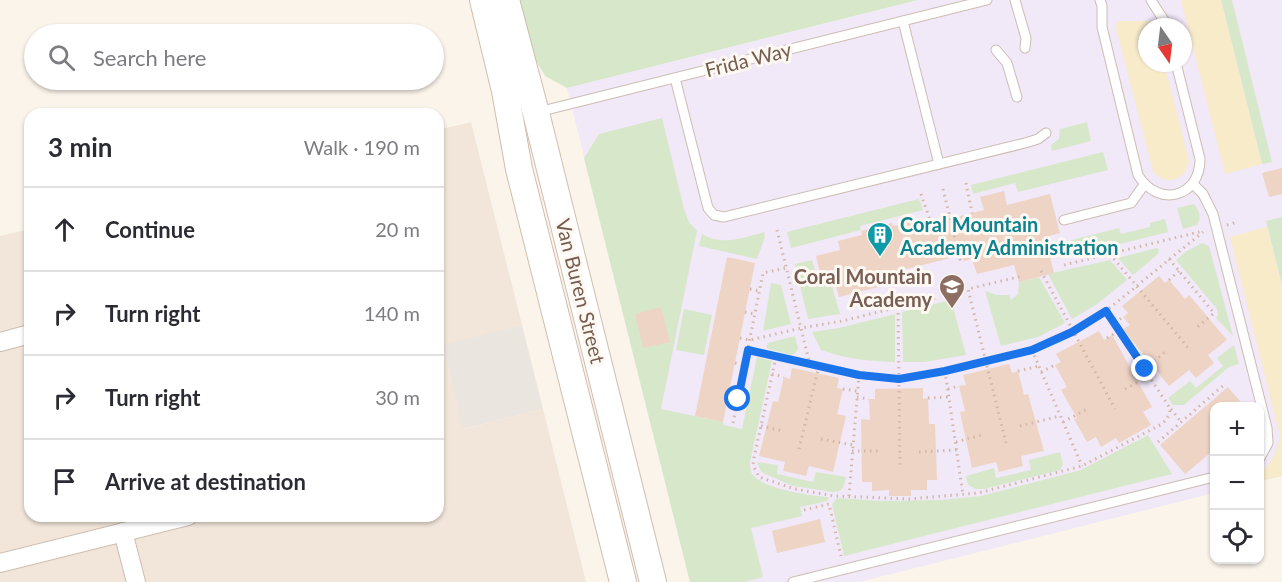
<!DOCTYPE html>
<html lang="en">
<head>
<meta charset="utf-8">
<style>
  body { margin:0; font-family:Lato,sans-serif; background:#f2f2f3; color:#2b2b33 }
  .controls { position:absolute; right:18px; bottom:18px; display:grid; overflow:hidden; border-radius:12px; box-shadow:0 2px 4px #0004 }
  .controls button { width:54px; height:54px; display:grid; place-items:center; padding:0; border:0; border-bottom:2px solid #e1e1e2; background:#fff; color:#2b2b33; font:30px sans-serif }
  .compass { position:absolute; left:1138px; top:18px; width:54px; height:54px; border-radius:50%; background:#fff; box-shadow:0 2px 4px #0004; rotate:166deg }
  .stop { position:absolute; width:18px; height:18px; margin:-14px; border:4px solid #1a73e8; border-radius:50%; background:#fff }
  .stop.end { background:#1a73e8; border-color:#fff; box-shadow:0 2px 6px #0008 }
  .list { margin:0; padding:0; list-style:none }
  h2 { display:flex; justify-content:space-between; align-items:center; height:78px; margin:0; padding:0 24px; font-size:26px }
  h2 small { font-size:20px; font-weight:400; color:#7c7c81 }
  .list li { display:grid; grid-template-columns:39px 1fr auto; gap:18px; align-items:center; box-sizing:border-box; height:84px; padding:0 24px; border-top:2px solid #e1e1e2 }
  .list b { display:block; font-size:22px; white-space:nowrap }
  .list em { font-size:20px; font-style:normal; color:#7c7c81 }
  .icon { flex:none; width:33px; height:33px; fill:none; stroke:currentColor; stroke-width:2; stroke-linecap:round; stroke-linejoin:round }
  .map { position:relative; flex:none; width:1282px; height:582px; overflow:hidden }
  .search { position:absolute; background:#fff; box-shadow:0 2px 4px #0004; left:24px; top:24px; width:420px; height:66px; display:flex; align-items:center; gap:15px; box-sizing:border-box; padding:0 21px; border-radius:33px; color:#7c7c81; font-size:22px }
  .panel { position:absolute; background:#fff; box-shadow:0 2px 4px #0004; left:24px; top:108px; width:420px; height:414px; border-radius:18px }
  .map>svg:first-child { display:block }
  .residential { fill:#f2e6da }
  .industrial { fill:#ebe5e0 }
  .education { fill:#f1e8f8; fill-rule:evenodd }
  .green { fill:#d7e8ca }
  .sand { fill:#f7ebca }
  .building { fill:#eed4c5 }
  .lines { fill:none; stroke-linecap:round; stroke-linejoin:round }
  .lane-casing { stroke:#ccbdb2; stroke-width:11 }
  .street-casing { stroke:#ccbdb2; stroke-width:20 }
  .secondary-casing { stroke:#cfbdb0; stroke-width:28 }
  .path { stroke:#d3b7a8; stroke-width:3; stroke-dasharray:1.5 4.5; stroke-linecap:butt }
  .lane { stroke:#fff; stroke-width:9 }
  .street { stroke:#fff; stroke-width:18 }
  .secondary { stroke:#fff; stroke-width:26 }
  .route { stroke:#1a73e8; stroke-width:8 }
  .labels { text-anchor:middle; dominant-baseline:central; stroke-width:6; stroke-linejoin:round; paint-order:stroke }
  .street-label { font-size:20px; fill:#745c50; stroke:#fef8f2 }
  .culture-label { font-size:20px; font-weight:bold; fill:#0d838f; stroke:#fef8f2; text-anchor:start }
  .education-label { font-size:20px; font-weight:bold; fill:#785e54; stroke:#fef8f2; text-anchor:end }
</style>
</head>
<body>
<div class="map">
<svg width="1282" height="582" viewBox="0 0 1282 582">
  <rect width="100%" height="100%" fill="#fbf4eb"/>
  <path class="residential" d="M471 122 522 325 443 346 464 429 543 409 586 582H0V236L30 229V516H438V130Z"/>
  <path class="industrial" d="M522 325 543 409 463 429 443 345Z"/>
  <path class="education" d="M918 0H1282V476L1260 481V406H1214V493L859 582H690L567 88ZM1147 27H1183V63H1147Z"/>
  <g class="green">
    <path d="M513 0H918L567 88 545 76 524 40Z"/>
    <path d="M1221 0H1232L1272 162 1262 164Z"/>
    <path d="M662 118 684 209 689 222 697 231 661 409 723 422 724 425 742 429 757 357 772 361 750 462C750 467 750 473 754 476 765 489 812 496 829 497L827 501 800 507 802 516 751 528 763 577 744 582H690L584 158 599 134Z"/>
    <path d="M1087 122 1091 141 1052 151 1051 145 1059 139 1060 129Z"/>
    <path d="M1103 152 1108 170 1018 192 1015 183 973 194 971 185Z"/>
    <path d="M919 199 923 210 860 226 861 230 791 248 787 232Z"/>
    <path d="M1194 204C1200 212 1202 216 1197 225L1183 229 1177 208Z"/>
    <path d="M1282 217V285L1266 221Z"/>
    <path d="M1165 219 1168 232 1067 257 1064 242 1119 228 1121 234 1150 227V223Z"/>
    <path d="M764 232 765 237 757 259 699 246 702 234C722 246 743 238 764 232Z"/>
    <path d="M1202 243 1209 246 1233 336 1216 318 1218 315 1217 309 1176 260 1187 251Z"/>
    <path d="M1156 248 1159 249 1158 254 1133 275 1118 258Z"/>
    <path d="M812 260 819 286 831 283 840 314 808 319 795 264Z"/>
    <path d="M1110 260 1127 280 1097 304 1072 319 1048 274Z"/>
    <path d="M1039 277 1065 323 1038 337 1001 346 985 291 997 295H1009L1011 300 1018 294 1019 282Z"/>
    <path d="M771 283 781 285 791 324 763 331Z"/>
    <path d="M951 300 966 355 924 362H903L902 312Z"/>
    <path d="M684 309 712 315 704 355 676 350Z"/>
    <path d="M895 314V362C869 361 845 359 821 350L812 332 839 328Z"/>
    <path d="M795 336 798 348 796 353 791 355 766 348 768 343Z"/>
    <path d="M1234 345 1239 364 1229 367 1184 405H1173L1168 398 1190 381 1196 388 1223 366 1217 358Z"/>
    <path d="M1148 435 1172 474 844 556 832 504 837 498 882 501 941 500 981 496 1081 470Z"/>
    <path d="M1060 452 1063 464 1060 470 984 489H976L968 485 966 476 994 468 996 478 1031 470 1029 460Z"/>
    <path d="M757 462 778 465 777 474 813 482 816 472 846 477 843 488 839 491 833 492 793 486 761 472Z"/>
  </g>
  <g class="sand">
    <path d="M1181 0H1221L1262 164 1225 174Z"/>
    <path d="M1117 21H1150L1154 27H1147V63H1164L1189 161C1186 181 1165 187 1153 171L1116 28Z"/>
    <path d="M1267 227 1282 286V476L1264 480 1262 472C1273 461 1277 451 1280 436L1230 237Z"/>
  </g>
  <g class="building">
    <path d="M1282 168V194L1269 197 1262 173Z"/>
    <path d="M1004 191 1007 205 1050 194 1060 233 1045 237 1054 273 1019 282 1014 265 977 274 972 259 964 261 962 255 899 271 902 281 839 297 833 275 821 278 816 256 840 250 838 241 862 235 861 231 892 223 893 226 919 220 920 226 984 210 980 197Z"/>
    <path d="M727 257 755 263 723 422 695 416Z"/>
    <path d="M1159 276 1165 283 1169 280 1185 299 1189 295 1227 340 1208 355 1214 363 1196 378 1189 370 1169 386 1123 329 1130 325 1123 317 1128 313 1122 306Z"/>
    <path d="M661 307 670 342 643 348 635 314Z"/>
    <path d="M1099 331 1104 340 1112 335 1152 407 1143 412 1151 425 1119 443 1116 438 1101 447 1096 437 1087 442 1074 419 1077 418 1061 390 1067 387 1055 365 1061 362 1056 354Z"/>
    <path d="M1009 364 1012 373 1018 371 1024 395 1028 394 1044 451 1021 456 1023 466 999 472 996 462 972 468 960 412 965 411 959 386 966 385 963 375Z"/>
    <path d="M792 368 839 378 837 388 843 389 837 414 846 416 833 472 809 466 806 476 783 471 785 462 759 456 773 401 778 402 784 377 790 379Z"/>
    <path d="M1228 387 1244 406H1215V449L1185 474 1160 445Z"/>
    <path d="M923 388V399L928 398 929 424H935L937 480H927V490H911V496H889V490L872 491V482H862L861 419 870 420 869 399H875V389Z"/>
    <path d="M820 519 825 542 777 553 772 531Z"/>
  </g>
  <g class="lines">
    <defs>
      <g id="lane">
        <path d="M1015 0 1026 38 1025 48"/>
        <path d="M1100 0 1102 6V27L1138 175C1158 208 1200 198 1200 159L1176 63"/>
        <path d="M1151 0 1165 22 1167 27"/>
        <path d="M903 21 939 164"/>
        <path d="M996 50 1007 63 1017 97"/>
        <path d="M675 78 708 208 714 215 724 217 1025 143 1038 139 1046 133"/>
        <path d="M538 112 987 0"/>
        <path d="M1193 184 1203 194 1213 214 1267 428 1268 443 1260 458"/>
        <path d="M1064 220 1131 203 1144 185"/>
        <path d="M793 582 1214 477"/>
      </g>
      <g id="street">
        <path d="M0 342 30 334"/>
        <path d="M123 532 136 582"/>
        <path d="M0 563 188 516"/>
      </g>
      <g id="secondary">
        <path d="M483 0 505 91 519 169 623 582"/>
        <path d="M506 0 536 113 653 582"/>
      </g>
    </defs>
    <use href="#lane" class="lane-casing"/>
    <use href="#street" class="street-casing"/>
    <use href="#secondary" class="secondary-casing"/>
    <g class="path">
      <path d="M966 183 972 213"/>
      <path d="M943 189 961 263"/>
      <path d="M921 194 931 223"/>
      <path d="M1227 225 1237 222"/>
      <path d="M777 230 810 365"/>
      <path d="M1110 254 1189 349"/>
      <path d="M1169 259 1214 313 1196 328"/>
      <path d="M1064 265 1203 231"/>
      <path d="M1041 271 1115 409"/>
      <path d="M1169 280 1179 271"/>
      <path d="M750 289 760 291"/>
      <path d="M898 307 900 465"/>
      <path d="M745 312 755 314"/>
      <path d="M1115 323 1123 317"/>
      <path d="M740 338 750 340 801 328 842 321 935 298"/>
      <path d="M1107 338 1119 331"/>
      <path d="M748 350 859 375 899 379 945 371 1032 350 1072 332 1106 311 1203 232"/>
      <path d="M1032 350 1082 466"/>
      <path d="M776 357 754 458 753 465 759 477 795 489 834 496 909 499 978 493 1082 466 1162 424C1167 419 1170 415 1170 408L1106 311"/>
      <path d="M735 363 745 366"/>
      <path d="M1145 369 1165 352"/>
      <path d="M945 371 963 495"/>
      <path d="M1018 371 1039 366"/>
      <path d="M1041 372 1055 365"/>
      <path d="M772 374 784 377"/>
      <path d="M843 389 857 391"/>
      <path d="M948 389 959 386"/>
      <path d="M1125 389 1149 376"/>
      <path d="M728 397 738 399"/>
      <path d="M857 397 869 399"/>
      <path d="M928 398 949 397"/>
      <path d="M1171 409 1181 422"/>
      <path d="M1063 422 1089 408"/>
      <path d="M733 423 763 273 786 268"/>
      <path d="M761 426 783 431"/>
      <path d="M1020 426 1060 416"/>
      <path d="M821 439 853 445"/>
      <path d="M956 442 982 435"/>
      <path d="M1158 442 1225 384"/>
      <path d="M1006 443 968 289 1022 276"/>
      <path d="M799 449 819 366"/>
      <path d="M852 451H880"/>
      <path d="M919 452 957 450"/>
      <path d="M849 496 859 375"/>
      <path d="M804 510 829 504 841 556"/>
    </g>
    <use href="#lane" class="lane"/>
    <use href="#street" class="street"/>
    <use href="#secondary" class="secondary"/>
  </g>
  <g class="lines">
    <path class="route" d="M738 399 748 350 859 375 899 379 945 371 1032 350 1072 332 1106 311 1145 369"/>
  </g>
  <defs>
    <symbol id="building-pin" viewBox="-11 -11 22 30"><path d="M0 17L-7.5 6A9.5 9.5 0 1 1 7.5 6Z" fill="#0f9aa8" stroke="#fef8f2"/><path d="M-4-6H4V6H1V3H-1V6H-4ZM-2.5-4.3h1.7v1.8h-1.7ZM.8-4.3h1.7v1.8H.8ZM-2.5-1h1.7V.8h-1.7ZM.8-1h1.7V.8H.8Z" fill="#fff"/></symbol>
    <symbol id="school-pin" viewBox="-11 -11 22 30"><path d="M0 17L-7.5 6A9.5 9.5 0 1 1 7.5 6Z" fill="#8d6e63" stroke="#fef8f2"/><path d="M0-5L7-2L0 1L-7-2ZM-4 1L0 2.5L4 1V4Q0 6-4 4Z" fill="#fff"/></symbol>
  </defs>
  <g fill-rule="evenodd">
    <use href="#building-pin" x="865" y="220" width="30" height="40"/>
    <use href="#school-pin" x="937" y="272" width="30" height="40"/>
  </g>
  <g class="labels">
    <g class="street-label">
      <text transform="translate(748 59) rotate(-14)">Frida Way</text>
      <text transform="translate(581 291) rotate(76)">Van Buren Street</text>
    </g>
    <g class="culture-label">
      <text x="900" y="224">Coral Mountain<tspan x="900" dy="23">Academy Administration</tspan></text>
    </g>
    <g class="education-label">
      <text x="932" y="276">Coral Mountain<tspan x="932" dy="23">Academy</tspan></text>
    </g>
  </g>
</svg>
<div class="controls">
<button>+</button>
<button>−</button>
<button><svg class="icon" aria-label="locate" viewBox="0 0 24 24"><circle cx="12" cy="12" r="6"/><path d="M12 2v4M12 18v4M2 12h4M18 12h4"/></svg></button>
</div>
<svg class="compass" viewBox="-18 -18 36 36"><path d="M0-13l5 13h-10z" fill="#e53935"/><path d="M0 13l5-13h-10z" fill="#7c7c81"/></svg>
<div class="stop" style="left:738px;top:399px"></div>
<div class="stop end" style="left:1145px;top:369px"></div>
<div class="search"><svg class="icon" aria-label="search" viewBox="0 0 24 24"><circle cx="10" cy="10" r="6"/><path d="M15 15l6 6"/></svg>Search here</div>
<section class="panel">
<h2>3 min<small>Walk · 190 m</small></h2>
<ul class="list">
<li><svg class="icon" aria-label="ahead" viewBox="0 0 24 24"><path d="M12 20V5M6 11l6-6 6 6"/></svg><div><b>Continue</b></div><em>20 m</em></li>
<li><svg class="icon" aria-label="right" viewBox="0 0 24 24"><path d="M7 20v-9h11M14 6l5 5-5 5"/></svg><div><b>Turn right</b></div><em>140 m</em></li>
<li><svg class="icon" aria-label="right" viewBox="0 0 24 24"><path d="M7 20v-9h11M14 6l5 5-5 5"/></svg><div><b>Turn right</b></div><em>30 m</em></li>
<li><svg class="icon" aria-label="arrive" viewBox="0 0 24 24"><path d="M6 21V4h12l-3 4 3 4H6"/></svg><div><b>Arrive at destination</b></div></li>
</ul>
</section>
</div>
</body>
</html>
